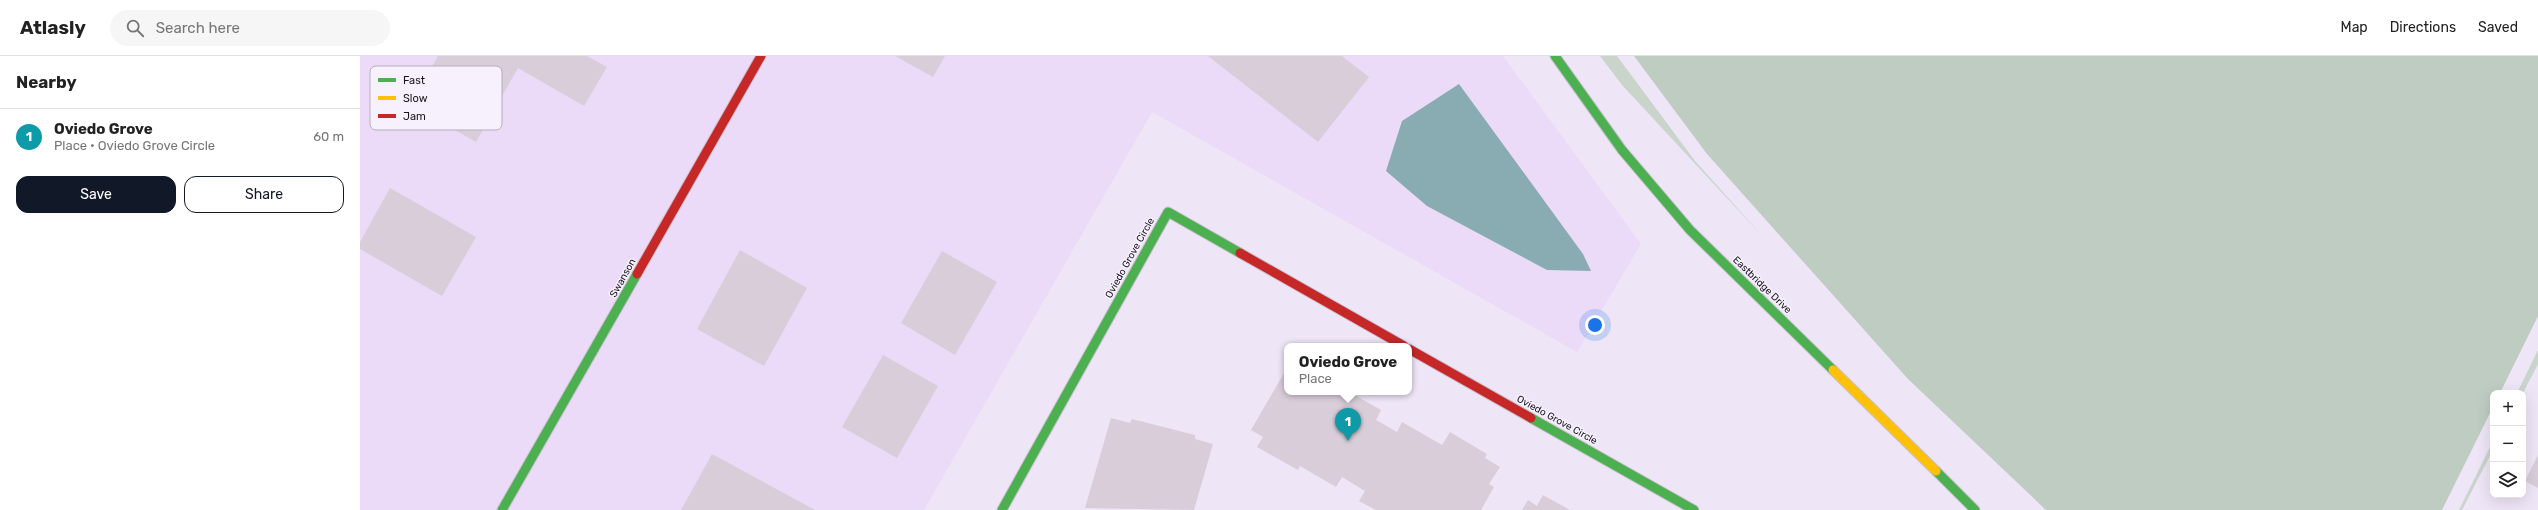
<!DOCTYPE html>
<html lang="en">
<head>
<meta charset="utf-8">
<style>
  body { margin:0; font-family:Rubik,sans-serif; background:#f6f6f6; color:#222 }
  .controls { position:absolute; right:12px; bottom:12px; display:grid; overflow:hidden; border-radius:8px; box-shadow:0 4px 16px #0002 }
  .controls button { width:36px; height:36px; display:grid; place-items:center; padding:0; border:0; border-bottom:1px solid #e0e0e0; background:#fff; color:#222; font:20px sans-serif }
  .you { position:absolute; left:1235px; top:269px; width:14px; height:14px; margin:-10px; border:3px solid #fff; border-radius:50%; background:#1a73e8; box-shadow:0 0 0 6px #1a73e833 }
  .badge { display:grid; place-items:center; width:26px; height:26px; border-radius:50%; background:#111827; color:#fff; font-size:13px; font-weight:700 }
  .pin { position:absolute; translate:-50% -33px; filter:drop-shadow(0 1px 2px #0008) }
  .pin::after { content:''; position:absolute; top:21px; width:14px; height:12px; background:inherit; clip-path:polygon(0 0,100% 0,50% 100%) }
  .popup { position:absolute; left:924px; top:287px; width:128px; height:52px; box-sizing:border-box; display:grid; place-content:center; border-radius:8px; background:#fff; filter:drop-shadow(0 1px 3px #0005); font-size:13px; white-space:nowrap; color:#767676 }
  .popup b { font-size:15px; color:#222 }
  .popup::after { content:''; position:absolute; left:50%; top:100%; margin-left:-8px; border:8px solid transparent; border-top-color:#fff }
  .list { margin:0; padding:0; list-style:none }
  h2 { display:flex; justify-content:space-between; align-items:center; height:52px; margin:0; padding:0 16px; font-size:17px }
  h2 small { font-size:13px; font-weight:400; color:#767676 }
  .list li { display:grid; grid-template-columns:26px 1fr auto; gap:12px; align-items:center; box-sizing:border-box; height:56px; padding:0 16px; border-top:1px solid #e0e0e0 }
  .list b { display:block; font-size:15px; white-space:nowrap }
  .list p { margin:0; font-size:13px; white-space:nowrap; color:#767676 }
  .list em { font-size:13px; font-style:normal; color:#767676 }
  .actions { display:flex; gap:8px; padding:12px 16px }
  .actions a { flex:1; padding:9px 0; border:1px solid #111827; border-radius:12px; text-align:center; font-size:14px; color:#111827 }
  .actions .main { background:#111827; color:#fff }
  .icon { flex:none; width:22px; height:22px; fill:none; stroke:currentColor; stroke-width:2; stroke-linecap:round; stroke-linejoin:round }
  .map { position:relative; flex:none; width:2178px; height:454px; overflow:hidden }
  header { display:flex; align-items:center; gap:24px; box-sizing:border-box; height:56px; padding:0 20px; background:#fff; border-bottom:1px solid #e0e0e0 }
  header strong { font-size:19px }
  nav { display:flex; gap:22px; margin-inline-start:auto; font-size:14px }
  .search { width:280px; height:36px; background:#f6f6f6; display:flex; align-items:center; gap:10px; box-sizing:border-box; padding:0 14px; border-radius:22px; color:#767676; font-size:15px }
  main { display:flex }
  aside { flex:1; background:#fff }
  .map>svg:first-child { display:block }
  .built { fill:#ebdbf8 }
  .green { fill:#c9d5cb }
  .forest { fill:#bfccc2 }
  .water { fill:#89acb2 }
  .building { fill:#d9cdd9 }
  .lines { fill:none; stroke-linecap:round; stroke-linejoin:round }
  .fast-casing { stroke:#c8c1cf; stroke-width:11 }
  .slow-casing { stroke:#c8c1cf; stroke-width:11 }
  .jam-casing { stroke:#c8c1cf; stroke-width:11 }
  .fast { stroke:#4caf50; stroke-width:9 }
  .slow { stroke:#ffc107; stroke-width:9 }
  .jam { stroke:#c62828; stroke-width:9 }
  .labels { text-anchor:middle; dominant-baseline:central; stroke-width:3; stroke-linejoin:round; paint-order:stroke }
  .street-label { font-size:10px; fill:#1b1520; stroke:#f7f0fd }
  .key { fill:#f7f0fd; stroke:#b5aebb; stroke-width:1 }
  .key-label { font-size:11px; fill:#1b1520 }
</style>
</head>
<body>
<header>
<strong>Atlasly</strong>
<div class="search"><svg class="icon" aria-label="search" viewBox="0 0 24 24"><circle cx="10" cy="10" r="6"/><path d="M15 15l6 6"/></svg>Search here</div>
<nav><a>Map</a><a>Directions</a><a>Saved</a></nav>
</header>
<main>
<aside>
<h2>Nearby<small></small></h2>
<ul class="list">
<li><span class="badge" style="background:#0f9aa8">1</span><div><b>Oviedo Grove</b><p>Place · Oviedo Grove Circle</p></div><em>60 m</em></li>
</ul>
<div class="actions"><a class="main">Save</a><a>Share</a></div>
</aside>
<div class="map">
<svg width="2178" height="454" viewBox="0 0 2178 454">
  <rect width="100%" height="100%" fill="#eee5f7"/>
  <path class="built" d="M0 0H1143L1281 188 1217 296 792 56 564 454H0Z"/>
  <g class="green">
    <path d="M1240 0H1257L1335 105 1405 183 1262 29Z"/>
    <path d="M2178 294V308L2163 337H2157Z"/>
    <path d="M2133 385V394L2102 454H2099Z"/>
  </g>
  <path class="forest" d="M1274 0H2178V260L2140 337H2133V351L2082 454H1686L1548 323 1347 98Z"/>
  <path class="water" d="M1099 28 1223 198 1231 215 1187 214 1067 150 1026 115 1042 65Z"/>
  <g class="building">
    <path d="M78 0H227L247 11 224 50 158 12 116 86 50 49Z"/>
    <path d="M535 0H585L573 21Z"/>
    <path d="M848 0H982L1009 21 958 86Z"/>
    <path d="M30 132 116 181 82 240 0 193V186Z"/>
    <path d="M380 194 447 232 404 310 337 273Z"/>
    <path d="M582 195 637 226 595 299 541 267Z"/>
    <path d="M523 299 578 330 537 402 482 371Z"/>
    <path d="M927 312V336H989L1021 354 1016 364 1037 376 1042 366 1082 389 1090 376 1127 398 1125 402 1140 411 1129 428 1134 431 1121 454H1016L999 445 1005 435 982 421 976 431 940 410 938 414 897 391 903 381 891 374Z"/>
    <path d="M751 362 770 367 772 363 835 379V383L853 388 834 454 725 452Z"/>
    <path d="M352 398 455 454H321Z"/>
    <path d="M2178 399V432L2165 425Z"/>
    <path d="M1183 439 1210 454H1162L1168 444 1177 450Z"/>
  </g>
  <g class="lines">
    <defs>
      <g id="fast">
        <path d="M1195 0 1262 94 1330 174 1473 314"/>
        <path d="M1171 362 1334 454"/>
        <path d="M1576 415 1615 454"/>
        <path d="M142 454 277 218"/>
        <path d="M642 454 808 156 880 197"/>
      </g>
      <path id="slow" d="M1473 314 1576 415"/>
      <g id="jam">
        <path d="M880 197 1044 290"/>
        <path d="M277 218 401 0"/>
        <path d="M1049 293 1171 362"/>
      </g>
    </defs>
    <use href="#fast" class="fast-casing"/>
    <use href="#slow" class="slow-casing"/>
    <use href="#jam" class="jam-casing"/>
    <use href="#fast" class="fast"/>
    <use href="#slow" class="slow"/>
    <use href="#jam" class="jam"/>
  </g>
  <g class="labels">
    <g class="street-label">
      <text transform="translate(770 202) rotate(-61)">Oviedo Grove Circle</text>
      <text transform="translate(263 222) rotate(-61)">Swanson</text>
      <text transform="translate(1402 229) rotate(44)">Eastbridge Drive</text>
      <text transform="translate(1197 364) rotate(29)">Oviedo Grove Circle</text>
    </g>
  </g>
  <rect x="10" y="10" width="132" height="64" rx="6" class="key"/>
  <rect x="18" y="22" width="18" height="4" fill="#4caf50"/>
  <rect x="18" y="40" width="18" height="4" fill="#ffc107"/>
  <rect x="18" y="58" width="18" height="4" fill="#c62828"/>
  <g class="key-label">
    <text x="43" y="28">Fast</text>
    <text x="43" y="46">Slow</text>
    <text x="43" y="64">Jam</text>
  </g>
</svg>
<div class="controls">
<button>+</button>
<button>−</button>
<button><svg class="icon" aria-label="layers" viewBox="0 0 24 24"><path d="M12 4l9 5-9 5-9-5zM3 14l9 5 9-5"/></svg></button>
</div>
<div class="you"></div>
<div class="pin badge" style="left:988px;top:385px;background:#0f9aa8">1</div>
<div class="popup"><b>Oviedo Grove</b>Place</div>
</div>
</main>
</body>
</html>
